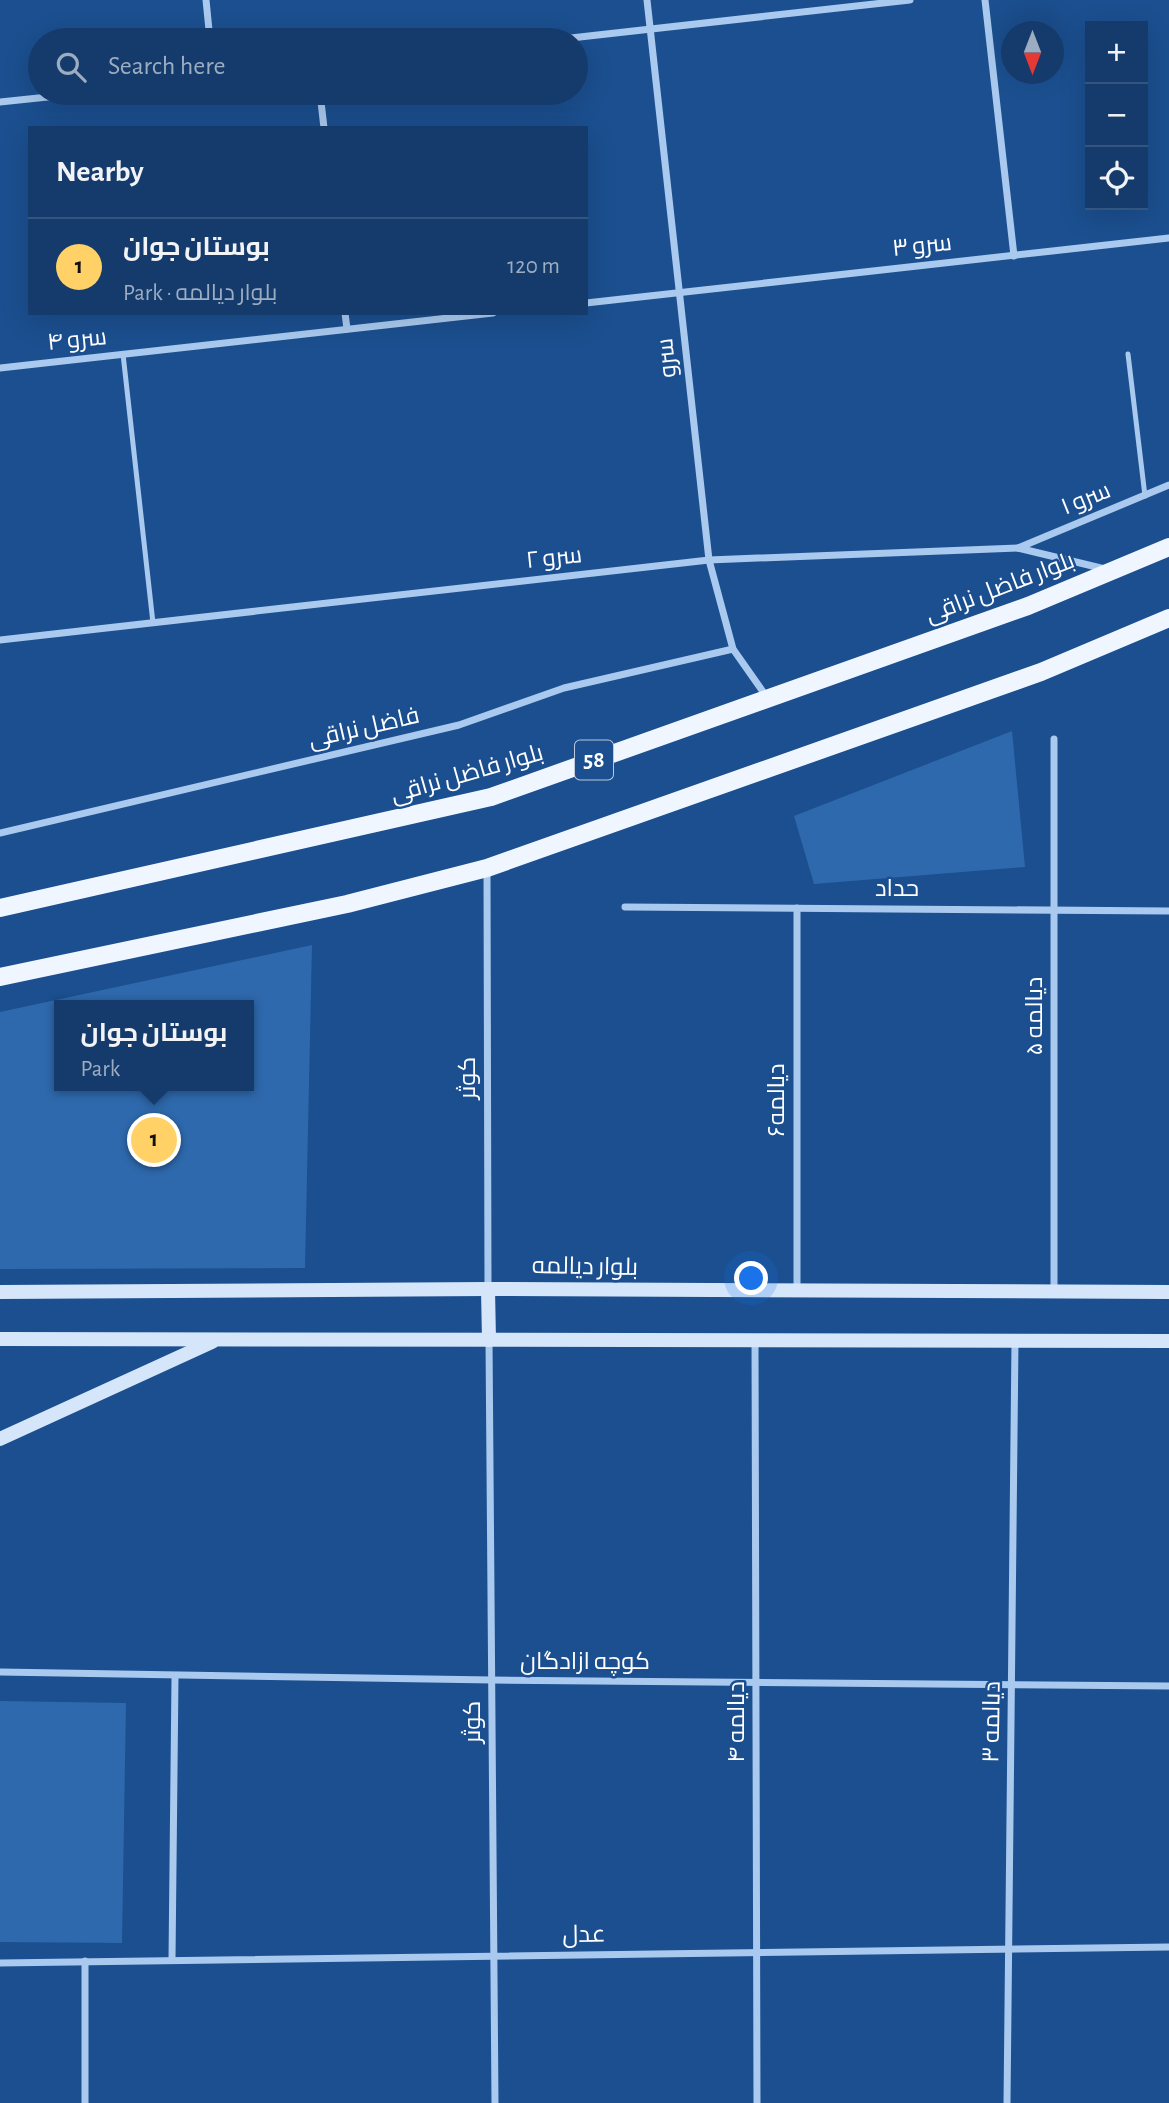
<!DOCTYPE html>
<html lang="en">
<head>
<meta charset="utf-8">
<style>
  body { margin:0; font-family:"Alegreya Sans",Cairo,sans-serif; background:#214673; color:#f1f3f6 }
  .controls { position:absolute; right:21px; top:21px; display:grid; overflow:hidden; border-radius:0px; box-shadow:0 7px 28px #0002 }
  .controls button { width:63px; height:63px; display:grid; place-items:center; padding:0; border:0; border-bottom:2px solid #33557e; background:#143b6b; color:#f1f3f6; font:35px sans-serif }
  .compass { position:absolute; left:1001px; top:21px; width:63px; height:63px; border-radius:50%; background:#143b6b; box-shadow:0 7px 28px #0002; rotate:180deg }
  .you { position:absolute; left:752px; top:1279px; width:24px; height:24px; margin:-18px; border:5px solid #fff; border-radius:50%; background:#1a73e8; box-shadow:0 0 0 10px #1a73e833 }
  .badge { display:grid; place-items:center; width:46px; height:46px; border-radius:50%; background:#ffd166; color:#111; font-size:23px; font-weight:700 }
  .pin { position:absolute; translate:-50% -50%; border:4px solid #fff; box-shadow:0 2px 7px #0006 }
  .popup { position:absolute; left:54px; top:1000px; width:200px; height:91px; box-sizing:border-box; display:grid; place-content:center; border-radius:0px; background:#143b6b; filter:drop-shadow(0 2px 5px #0005); font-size:23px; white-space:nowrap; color:#9dadc1 }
  .popup b { font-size:26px; color:#f1f3f6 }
  .popup::after { content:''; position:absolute; left:50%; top:100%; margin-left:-14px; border:14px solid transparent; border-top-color:#143b6b }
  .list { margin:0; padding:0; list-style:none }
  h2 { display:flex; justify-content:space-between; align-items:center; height:91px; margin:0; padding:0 28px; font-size:30px }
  h2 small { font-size:23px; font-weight:400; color:#9dadc1 }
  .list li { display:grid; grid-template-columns:46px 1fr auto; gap:21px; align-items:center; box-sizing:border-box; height:98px; padding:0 28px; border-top:2px solid #33557e }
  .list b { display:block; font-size:26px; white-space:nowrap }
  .list p { margin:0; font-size:23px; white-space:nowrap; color:#9dadc1 }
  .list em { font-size:23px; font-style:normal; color:#9dadc1 }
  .icon { flex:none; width:38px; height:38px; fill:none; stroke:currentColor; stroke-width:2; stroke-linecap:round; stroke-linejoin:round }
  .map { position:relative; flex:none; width:1169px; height:2103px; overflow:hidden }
  .search { position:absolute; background:#143b6b; box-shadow:0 7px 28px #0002; left:28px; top:28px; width:560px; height:77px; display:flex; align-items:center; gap:18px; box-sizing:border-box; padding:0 24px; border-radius:38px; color:#9dadc1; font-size:26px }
  .panel { position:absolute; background:#143b6b; box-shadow:0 7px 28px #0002; left:28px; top:126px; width:560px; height:189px; border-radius:0px }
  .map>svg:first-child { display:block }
  .green { fill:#2e69ad; fill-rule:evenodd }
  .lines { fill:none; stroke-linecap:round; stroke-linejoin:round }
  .lane { stroke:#a9c9ee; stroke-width:5 }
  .street { stroke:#a9c9ee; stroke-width:7 }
  .secondary { stroke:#d6e6fa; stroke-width:14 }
  .primary { stroke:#f0f6ff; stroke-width:18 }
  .labels { text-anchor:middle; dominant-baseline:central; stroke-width:5; stroke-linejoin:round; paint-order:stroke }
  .shield { fill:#1b4f8f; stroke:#bbcadd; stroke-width:2 }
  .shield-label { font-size:23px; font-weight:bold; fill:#fff }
  .street-label { font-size:24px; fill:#fff; stroke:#1b4f8f }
</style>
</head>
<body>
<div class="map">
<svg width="1169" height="2103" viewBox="0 0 1169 2103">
  <rect width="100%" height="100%" fill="#1b4f8f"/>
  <g class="green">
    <path d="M1012 731 1025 867 814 884 794 816Z"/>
    <path d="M312 945 305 1268 0 1269V1012ZM60 1005H248V1086H60Z"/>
    <path d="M0 1701 126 1703 122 1943 0 1942Z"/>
  </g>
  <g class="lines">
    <g class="lane">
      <path d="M123 354 153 623"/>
      <path d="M1128 354 1145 496"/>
    </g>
    <g class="street">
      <path d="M206 0 210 40"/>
      <path d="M647 0 709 560 733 649 766 696"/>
      <path d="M985 0 1014 256"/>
      <path d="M553 40 910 0"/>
      <path d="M320 93 324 128"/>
      <path d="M0 102 86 93"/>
      <path d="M586 303 1169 238"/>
      <path d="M345 313 347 329"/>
      <path d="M0 368 493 313"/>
      <path d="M1018 548 1169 485"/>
      <path d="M0 640 709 560 1018 548 1105 569"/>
      <path d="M1054 739V1292"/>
      <path d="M0 833 459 725 564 688 733 649"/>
      <path d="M487 869 488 1289"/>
      <path d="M625 907 1169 911"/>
      <path d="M797 908V1292"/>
      <path d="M489 1340 495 2103"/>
      <path d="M755 1341 757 2103"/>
      <path d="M0 1672 492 1680 1169 1686"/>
      <path d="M172 1960 175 1677"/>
      <path d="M85 1961V2103"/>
      <path d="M0 1963 1169 1947"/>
      <path d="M1007 2103 1015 1341"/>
    </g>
    <g class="secondary">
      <path d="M488 1289 489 1340"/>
      <path d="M0 1292 488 1289 1169 1292"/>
      <path d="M0 1339 1169 1341"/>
      <path d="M0 1439 212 1342"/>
    </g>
    <g class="primary">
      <path d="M0 908 491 797 1028 606 1169 547"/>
      <path d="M0 977 347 904 487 868 1041 672 1169 618"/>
    </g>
  </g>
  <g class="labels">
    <rect class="shield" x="575" y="740.5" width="38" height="39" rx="5"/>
    <g class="shield-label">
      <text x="594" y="760">58</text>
    </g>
    <g class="street-label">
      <text transform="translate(922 246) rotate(-6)">سرو ۳</text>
      <text transform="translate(77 340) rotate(-6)">سرو ۴</text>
      <text transform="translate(667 358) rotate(-96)">سرو</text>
      <text transform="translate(1086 499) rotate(-22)">سرو ۱</text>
      <text transform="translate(554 558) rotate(-6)">سرو ۲</text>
      <text transform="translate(1000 588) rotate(-21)">بلوار فاضل نراقی</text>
      <text transform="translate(364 728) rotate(-13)">فاضل نراقی</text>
      <text transform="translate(467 774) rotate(-16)">بلوار فاضل نراقی</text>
      <text x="897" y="889">حداد</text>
      <text transform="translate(1035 1016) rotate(-90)">دیالمه ۵</text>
      <text transform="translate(468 1078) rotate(-90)">کوثر</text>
      <text transform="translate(777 1100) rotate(-90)">دیالمه۶</text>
      <text transform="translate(585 1267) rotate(1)">بلوار دیالمه</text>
      <text x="585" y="1662">کوچه ازادگان</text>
      <text transform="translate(473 1722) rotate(-90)">کوثر</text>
      <text transform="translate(737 1722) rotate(-90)">دیالمه ۴</text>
      <text transform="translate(992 1722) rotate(-89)">دیالمه ۳</text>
      <text transform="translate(584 1935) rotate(-1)">عدل</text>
    </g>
  </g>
</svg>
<div class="controls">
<button>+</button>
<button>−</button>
<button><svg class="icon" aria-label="locate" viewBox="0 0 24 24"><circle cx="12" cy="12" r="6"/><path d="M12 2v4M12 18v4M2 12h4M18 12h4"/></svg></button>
</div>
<svg class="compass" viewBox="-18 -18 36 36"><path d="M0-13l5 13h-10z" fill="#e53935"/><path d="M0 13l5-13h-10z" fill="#9dadc1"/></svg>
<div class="you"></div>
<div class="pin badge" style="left:154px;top:1140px">1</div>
<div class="popup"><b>بوستان جوان</b>Park</div>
<div class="search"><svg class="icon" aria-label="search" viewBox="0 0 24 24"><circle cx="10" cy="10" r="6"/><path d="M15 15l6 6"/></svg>Search here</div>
<section class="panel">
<h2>Nearby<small></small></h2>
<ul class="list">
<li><span class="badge">1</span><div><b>بوستان جوان</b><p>Park · بلوار دیالمه</p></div><em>120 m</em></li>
</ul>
</section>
</div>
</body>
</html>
